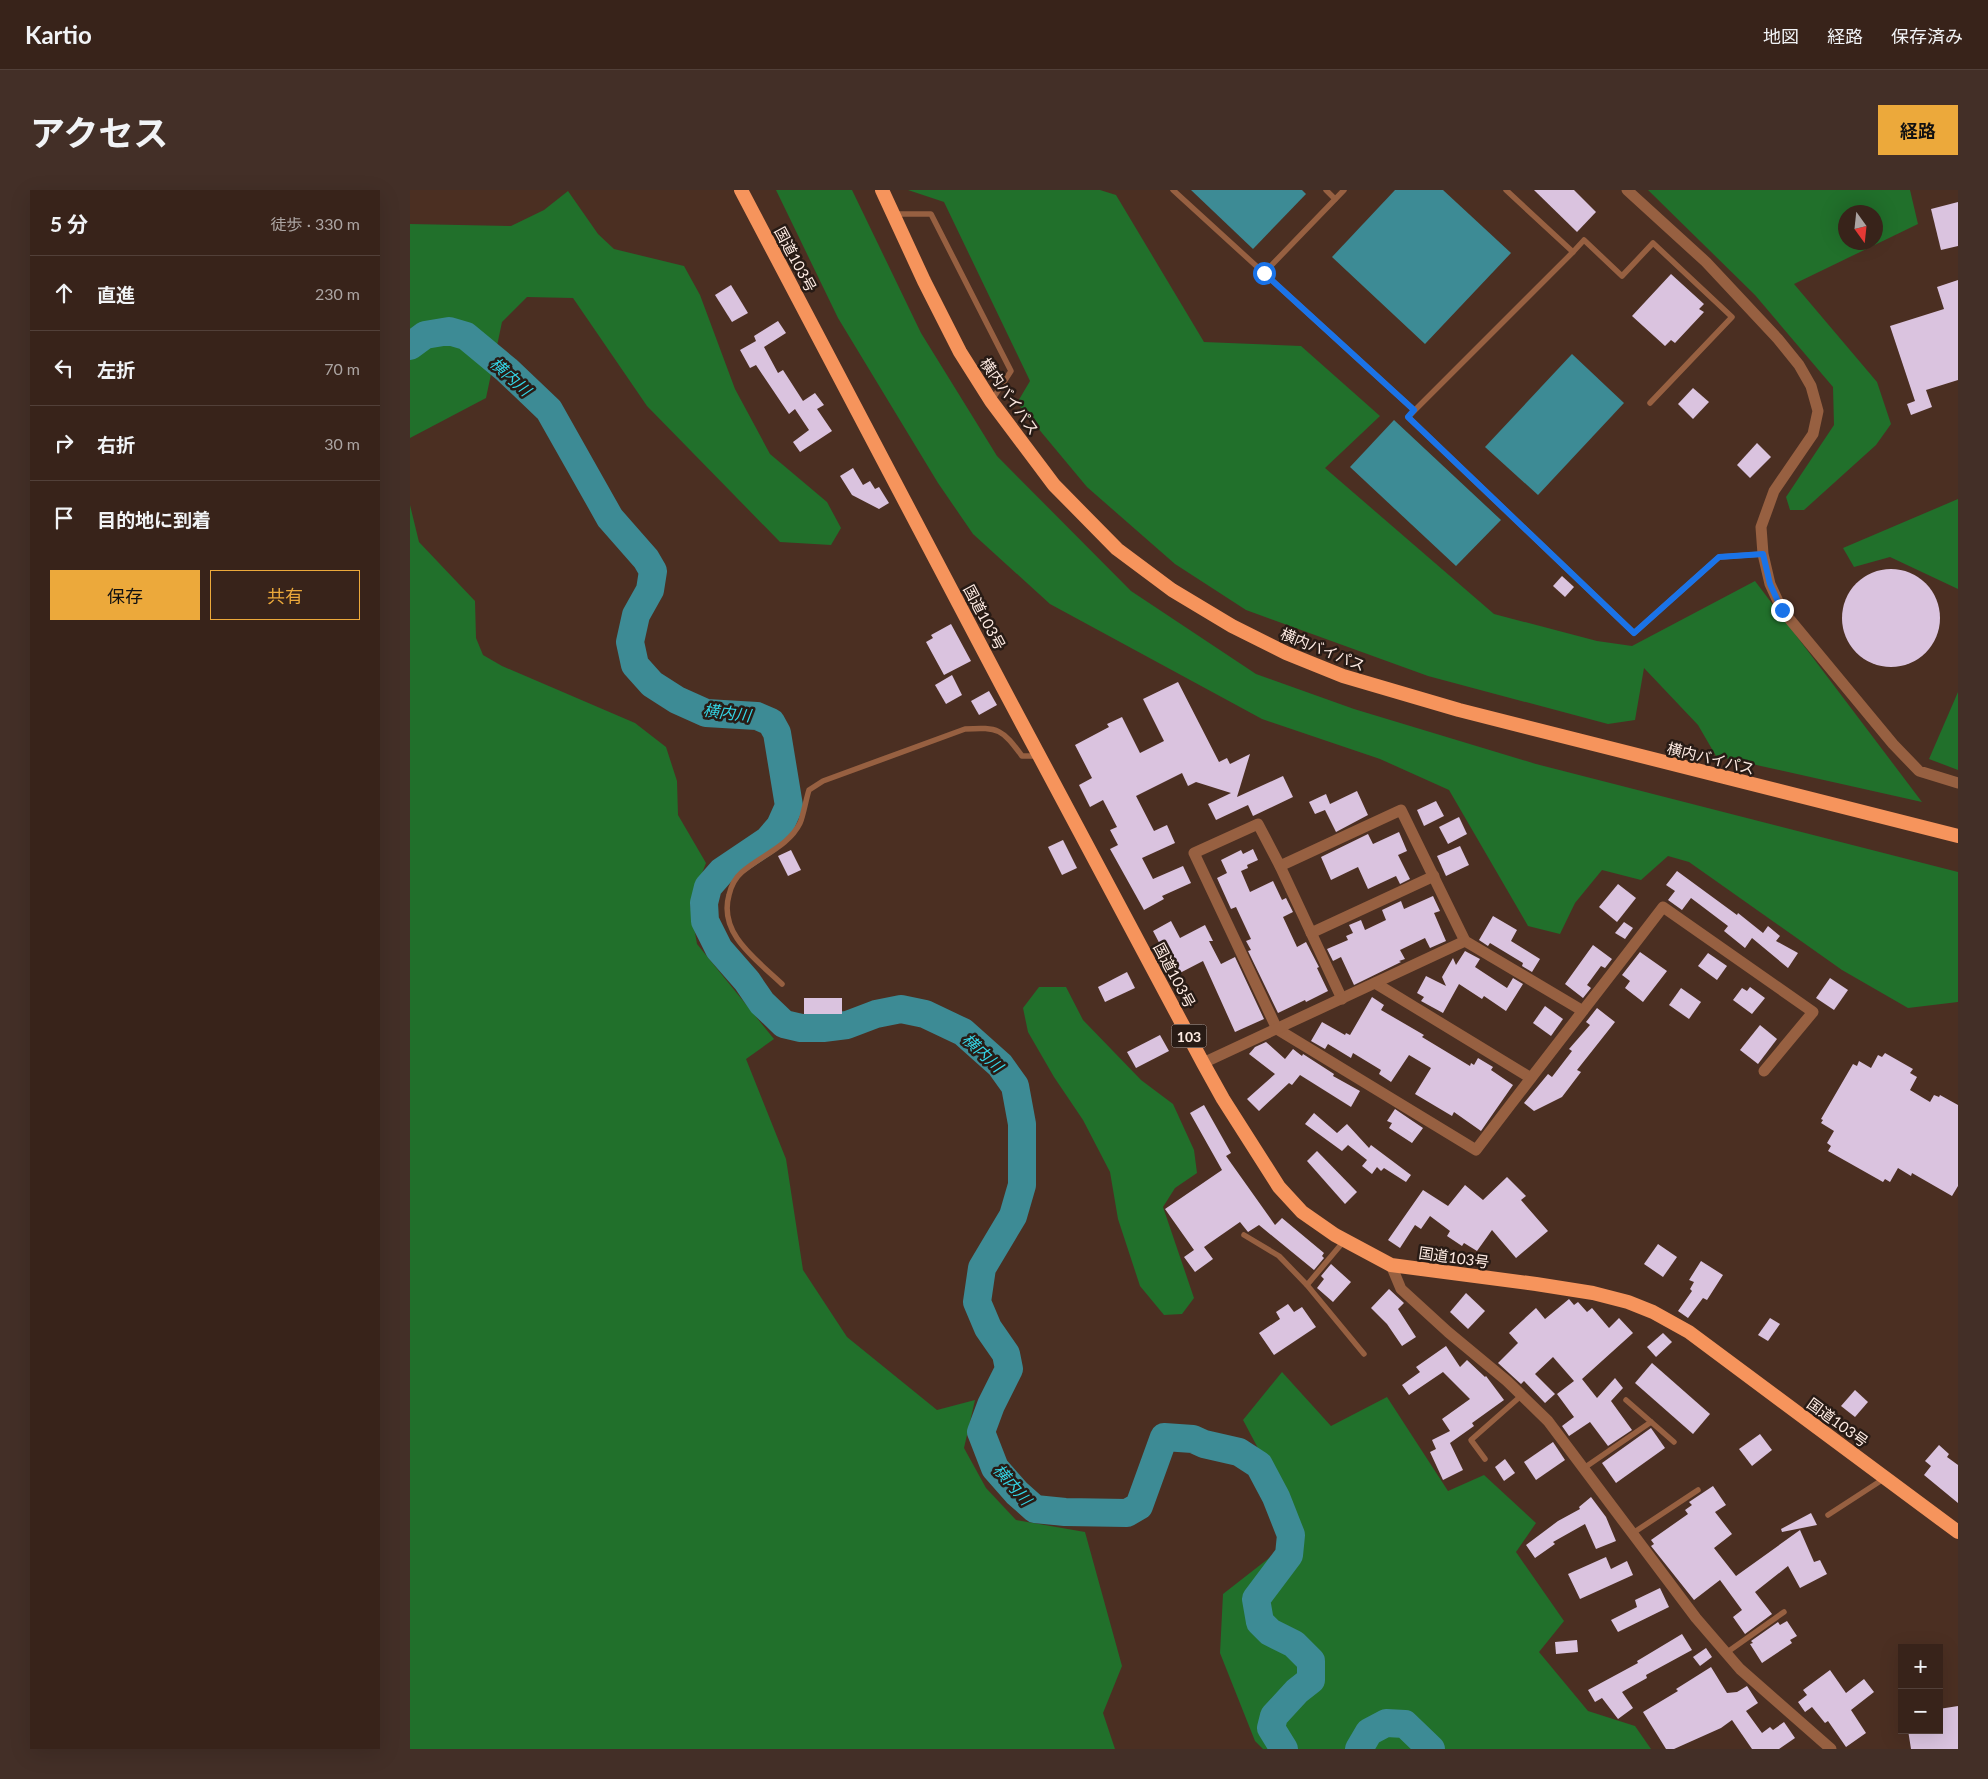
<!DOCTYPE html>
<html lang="ja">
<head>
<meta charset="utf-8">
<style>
  body { margin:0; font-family:Lato,"Noto Sans JP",sans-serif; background:#432f27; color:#f1f3f6 }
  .controls { position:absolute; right:15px; bottom:15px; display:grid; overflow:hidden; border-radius:0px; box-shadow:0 5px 20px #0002 }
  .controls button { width:45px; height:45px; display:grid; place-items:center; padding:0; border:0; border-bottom:1px solid #524039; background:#38231a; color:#f1f3f6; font:25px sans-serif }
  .compass { position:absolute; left:1428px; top:15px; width:45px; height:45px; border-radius:50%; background:#38231a; box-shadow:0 5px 20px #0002; rotate:165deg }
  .stop { position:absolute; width:15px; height:15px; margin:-11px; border:4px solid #1a73e8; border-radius:50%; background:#fff }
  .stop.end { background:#1a73e8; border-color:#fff; box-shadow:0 1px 5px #0008 }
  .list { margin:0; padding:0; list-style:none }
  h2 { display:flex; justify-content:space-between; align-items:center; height:65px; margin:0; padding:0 20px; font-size:21px }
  h2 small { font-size:16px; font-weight:400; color:#aba4a2 }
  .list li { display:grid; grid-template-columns:32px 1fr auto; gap:15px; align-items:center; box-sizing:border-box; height:75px; padding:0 20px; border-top:1px solid #524039 }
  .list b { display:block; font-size:19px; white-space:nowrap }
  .list em { font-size:16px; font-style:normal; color:#aba4a2 }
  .actions { display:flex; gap:10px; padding:15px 20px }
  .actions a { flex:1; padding:11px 0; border:1px solid #eca93b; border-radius:0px; text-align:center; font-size:18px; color:#eca93b }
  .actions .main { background:#eca93b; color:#111 }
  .icon { flex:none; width:28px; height:28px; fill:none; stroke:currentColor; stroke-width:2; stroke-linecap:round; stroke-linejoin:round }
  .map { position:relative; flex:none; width:1548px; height:1559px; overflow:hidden; border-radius:0px }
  header { display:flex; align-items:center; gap:30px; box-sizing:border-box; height:70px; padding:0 25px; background:#38231a; border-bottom:1px solid #524039 }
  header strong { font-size:24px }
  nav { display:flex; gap:28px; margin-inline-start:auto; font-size:18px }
  .intro { display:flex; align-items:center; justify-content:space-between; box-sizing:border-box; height:120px; padding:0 30px }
  h1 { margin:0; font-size:35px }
  .button { padding:12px 22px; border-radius:0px; background:#eca93b; color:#111; font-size:18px; font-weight:700 }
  main { display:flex; gap:30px; padding:0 30px }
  aside { flex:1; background:#38231a; border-radius:0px; box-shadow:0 5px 20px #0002 }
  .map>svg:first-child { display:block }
  .forest { fill:#21702b; fill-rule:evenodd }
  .water { fill:#3d8b95 }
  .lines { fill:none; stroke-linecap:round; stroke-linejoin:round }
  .river { stroke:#3d8b95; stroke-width:28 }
  .building { fill:#dac3df }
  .service { stroke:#976041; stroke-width:5.5 }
  .minor { stroke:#976041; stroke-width:11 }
  .trunk { stroke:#f6945c; stroke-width:14 }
  .route { stroke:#1a73e8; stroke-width:6 }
  .labels { text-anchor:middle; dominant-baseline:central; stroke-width:5; stroke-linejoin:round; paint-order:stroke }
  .shield { fill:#281b15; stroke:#beada5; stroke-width:1 }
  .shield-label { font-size:14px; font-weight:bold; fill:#feebe3 }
  .street-label { font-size:15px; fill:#feebe3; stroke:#281b15 }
  .water-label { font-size:16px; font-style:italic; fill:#34d5e6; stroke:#281b15 }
</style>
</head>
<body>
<header>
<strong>Kartio</strong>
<nav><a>地図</a><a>経路</a><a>保存済み</a></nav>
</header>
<div class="intro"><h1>アクセス</h1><a class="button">経路</a></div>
<main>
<aside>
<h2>5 分<small>徒歩 · 330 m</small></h2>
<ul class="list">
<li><svg class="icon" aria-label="ahead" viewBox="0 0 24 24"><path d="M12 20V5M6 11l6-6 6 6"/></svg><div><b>直進</b></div><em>230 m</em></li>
<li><svg class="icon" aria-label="left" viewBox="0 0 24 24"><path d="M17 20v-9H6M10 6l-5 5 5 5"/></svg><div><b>左折</b></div><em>70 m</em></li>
<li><svg class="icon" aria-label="right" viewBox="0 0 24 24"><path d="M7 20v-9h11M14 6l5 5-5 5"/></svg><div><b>右折</b></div><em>30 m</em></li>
<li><svg class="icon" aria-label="arrive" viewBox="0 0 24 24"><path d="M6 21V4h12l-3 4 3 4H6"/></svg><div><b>目的地に到着</b></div></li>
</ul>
<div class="actions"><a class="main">保存</a><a>共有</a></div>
</aside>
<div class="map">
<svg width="1548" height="1559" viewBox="0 0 1548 1559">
  <rect width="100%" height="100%" fill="#4b2f22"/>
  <g class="forest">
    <path d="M366 0H442L511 143 587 266 721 401 846 484 944 519 1126 574 1548 682V812L1498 818 1432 780 1279 672 1258 666 1231 690 1192 680 1165 713 1150 744 1118 736 1039 600 970 569 852 529 640 414 563 344 528 293 428 128Z"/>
    <path d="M498 0H690L706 5 794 152 891 156 970 226 915 278 1084 424 1187 451 1222 456 1345 391 1512 612 1306 566 1288 535 1234 478 1225 530 1198 534 1018 486 836 420 765 374 677 297 607 213 620 191 534 12Z"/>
    <path d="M1238 0H1500L1508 34 1384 94 1467 192 1481 234 1466 255 1394 320H1380L1376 307 1424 235 1423 197 1345 105ZM1436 22H1466V52H1436Z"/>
    <path d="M158 1 188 44 204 59 274 76 290 105 325 199 360 264 417 312 431 338 421 355 370 352 237 216 163 108 117 107 92 132 76 208 0 248V34L101 36 134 20Z"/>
    <path d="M1548 309V399L1480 367 1444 377 1433 358Z"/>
    <path d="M0 315 9 352 65 411 66 448 73 465 92 476 225 533 256 557 267 591 268 625 296 673 280 714 287 754 364 849 336 869 376 969 393 1080 437 1147 527 1220 565 1210 554 1258 576 1298 606 1330 675 1342 712 1476 693 1523 705 1559H0Z"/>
    <path d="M1548 502V580L1519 569Z"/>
    <path d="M629 797H656L673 830 731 890 763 914 784 960 787 983 765 998 753 1017 784 1108 772 1124 754 1125 730 1096 708 1029 700 982 673 930 644 887 618 842 613 818Z"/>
    <path d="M872 1182 921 1236 977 1207 1038 1301 1074 1285 1126 1333 1106 1362 1154 1431 1129 1462 1178 1521 1225 1536 1241 1559H853L845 1551 810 1463 813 1404 872 1358 881 1320 833 1230Z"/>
  </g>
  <g class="water">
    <path d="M781 0H892L896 4 843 59Z"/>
    <path d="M985 0H1033L1101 63 1015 154 922 67Z"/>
    <path d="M1162 164 1214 213 1128 305 1075 257Z"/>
    <path d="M984 230 1091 330 1046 376 940 277Z"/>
  </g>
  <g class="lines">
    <g class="river">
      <path d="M0 156 15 145 39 141 56 146 97 180 139 220 200 328 236 369 243 381 240 400 226 425 220 452 225 475 242 494 267 510 296 523 347 526 361 532 367 543 379 616 370 636 358 650 312 681 298 697 294 713 295 731 309 759 337 791 352 813 374 834 391 838H413L437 835 466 824 491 819 515 824 553 842 590 875 605 896 612 934V995L603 1026 572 1078 567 1112 578 1138 596 1164 599 1179 581 1215 571 1242 585 1278 607 1303 625 1319 655 1322 717 1323 729 1316 754 1247 783 1249 794 1254 829 1262 849 1275 866 1307 881 1345 879 1365 846 1409 850 1432 860 1442 884 1454 901 1471V1490L887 1501 864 1526 861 1538 874 1559"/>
      <path d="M949 1559 959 1542 976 1533 995 1534 1021 1559"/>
    </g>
  </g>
  <g class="building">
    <path d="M1124 0H1164L1186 22 1167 42Z"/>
    <path d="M1548 12V56L1531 60 1521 19Z"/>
    <path d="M1261 84 1294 114 1289 119 1294 122 1265 153 1261 150 1255 156 1222 126Z"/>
    <path d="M1548 90V190L1516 200 1522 217 1501 225 1497 214 1505 211 1480 136 1534 119 1527 97Z"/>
    <path d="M321 95 338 123 322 132 305 105Z"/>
    <path d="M368 131 376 143 354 157 368 183 373 180 393 211 405 203 414 215 407 219 422 241 390 262 383 252 399 240 385 219 379 224 346 175 340 178 330 160 346 151 344 146Z"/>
    <path d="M1283 198 1299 212 1283 229 1268 214Z"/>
    <path d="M1347 253 1361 267 1340 288 1327 275Z"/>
    <path d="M443 278 453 295 460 291 465 299 469 297 479 313 469 319 442 305 430 286Z"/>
    <circle cx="1481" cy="428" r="49"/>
    <path d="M1152 386 1164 397 1155 407 1143 396Z"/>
    <path d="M541 434 561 471 534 485 516 452 523 448 521 445Z"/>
    <path d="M542 485 552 505 536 514 525 495Z"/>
    <path d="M768 492 809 572 817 568 820 574 840 564 827 607 873 586 883 607 843 626 838 615 806 630 798 614 821 603 786 592 778 596 772 583 726 606 744 641 757 635 765 653 732 668 743 689 773 676 781 693 752 706 754 709 734 720 700 659 708 655 700 640 707 637 693 610 680 617 669 595 682 588 665 555 699 537 697 534 712 527 730 563 754 551 733 509Z"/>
    <path d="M579 501 587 515 569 525 561 511Z"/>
    <path d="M947 601 958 625 926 642 915 620 905 624 899 612 916 604 920 614Z"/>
    <path d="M1026 611 1034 626 1014 636 1007 620Z"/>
    <path d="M1049 627 1057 644 1038 654 1029 637Z"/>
    <path d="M989 642 997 661 988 665 1000 689 990 694 986 686 958 699 948 677 921 690 911 667 958 644 963 654Z"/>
    <path d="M653 650 667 678 652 685 638 657Z"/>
    <path d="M1050 656 1059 675 1036 686 1027 666Z"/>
    <path d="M843 659 848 670 837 675 838 678 831 681 840 702 863 691 872 710 876 708 883 722 873 727 887 757 896 752 909 777 907 778 918 801 896 812 895 810 868 823 838 761 841 760 836 751 841 749 826 717 821 719 807 688 817 683 811 670 831 660 833 664Z"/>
    <path d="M381 660 391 680 378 686 368 666Z"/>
    <path d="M1267 681 1327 725 1328 723 1353 743 1358 736 1370 746 1366 751 1388 763 1378 778 1342 748 1335 758 1314 741 1318 736 1281 708 1272 720 1258 710 1265 701 1256 695Z"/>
    <path d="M1208 694 1226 708 1207 732 1189 717Z"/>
    <path d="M1023 706 1030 721 1024 723 1036 751 1020 758 1015 748 990 760 995 769 989 771 991 772 944 795 931 767 923 771 917 759 938 750 936 746 943 743 939 735 951 730 955 740 976 730 972 720 991 711 994 719Z"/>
    <path d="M1083 726 1107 740 1101 751 1130 769 1122 782 1112 776 1113 773 1080 753 1078 756 1069 750Z"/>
    <path d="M761 731 770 748 795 735 803 751H799L811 774 825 767 854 829 825 842 793 771 766 785 743 741Z"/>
    <path d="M1214 732 1223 738 1215 749 1205 743Z"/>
    <path d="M1183 755 1202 769 1195 778 1191 776 1177 795 1181 798 1173 808 1155 794Z"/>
    <path d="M1055 761 1070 769 1065 777 1097 798 1103 788 1113 794 1096 821 1074 806 1072 809 1049 794 1033 823 1011 811 1014 807 1007 803 1016 786 1036 796 1032 787 1043 768 1046 775Z"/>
    <path d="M1230 762 1257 781 1233 812 1215 798 1220 791 1212 785Z"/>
    <path d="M1298 763 1317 776 1307 790 1288 776Z"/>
    <path d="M717 782 725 798 695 812 688 797Z"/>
    <path d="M1420 788 1438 800 1424 820 1406 808Z"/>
    <path d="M1340 797 1355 808 1342 824 1323 810 1332 798 1337 801Z"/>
    <path d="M1271 798 1291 812 1279 829 1259 815Z"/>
    <path d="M962 807 974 815 971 820 1014 845 1012 847 1060 876 1061 873 1064 875 1068 868 1083 877 1081 880 1103 895 1071 941 1044 922 1042 926 1005 904 1021 878 999 865 981 892 969 884 971 880 943 863 941 868 918 854 915 859 901 851 912 832 935 845 936 843 940 845Z"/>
    <rect x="394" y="808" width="38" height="16"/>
    <path d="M1135 816 1153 829 1141 846 1123 833Z"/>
    <path d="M1187 818 1205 832 1167 880 1171 882 1152 907 1124 921 1114 913 1138 884 1142 887 1162 861 1159 859 1180 835 1176 832Z"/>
    <path d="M1350 835 1367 849 1348 874 1330 860Z"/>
    <path d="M750 845 759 861 726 878 717 862Z"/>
    <path d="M856 852 875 869 883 859 892 866 893 864 924 884 923 886 950 901 941 917 890 885 882 895 879 893 849 921 837 909 865 884 839 864 845 857Z"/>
    <path d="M1475 863 1503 879 1500 883 1507 887 1500 900 1520 912 1524 905 1529 907 1530 905 1548 915V996L1542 1006 1502 983 1501 986 1488 978 1480 992 1475 989 1473 992 1418 961 1421 956 1417 953 1424 941 1411 933 1413 930 1411 929 1443 874 1447 876 1449 871 1461 878 1468 865 1472 867Z"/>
    <path d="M794 915 821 963 816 966 865 1035 872 1028 914 1063 912 1066 914 1068 904 1080 849 1035 838 1042 830 1032 794 1057 803 1069 785 1082 774 1067 784 1060 755 1019 812 980 780 923Z"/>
    <path d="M985 919 1013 938 1002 953 979 938 982 933 977 931Z"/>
    <path d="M904 923 927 943 937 934 959 958 961 955 1001 985 996 992 974 978 971 981 967 977 962 984 952 976 957 970 938 955 932 961 895 934Z"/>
    <path d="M907 961 947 1002 935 1014 897 971Z"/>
    <path d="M1097 987 1116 1006 1111 1010 1138 1041 1106 1068 1082 1040 1067 1061 1054 1053 1052 1056 1037 1046 1040 1041 1020 1026 1011 1039 1005 1035 990 1058 978 1050 1013 1000 1038 1016 1055 995 1073 1010Z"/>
    <path d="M1248 1054 1267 1067 1253 1087 1234 1074Z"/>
    <path d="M1291 1071 1313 1085 1297 1110 1293 1108 1278 1128 1268 1121 1282 1101 1280 1099 1284 1092 1279 1090Z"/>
    <path d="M921 1074 941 1092 923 1112 907 1098 914 1089 911 1086Z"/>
    <path d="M979 1099 994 1113 988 1119 1006 1147 992 1156 977 1134 961 1118Z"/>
    <path d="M1056 1103 1075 1121 1058 1139 1040 1122Z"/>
    <path d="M1159 1109 1164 1115 1168 1112 1177 1122 1182 1118 1199 1138 1209 1128 1223 1143 1172 1189 1187 1208 1205 1188 1213 1198 1201 1211 1222 1240 1198 1256 1180 1232 1159 1246 1152 1236 1164 1227 1147 1204 1164 1191 1143 1167 1125 1184 1145 1204 1135 1213 1114 1191 1111 1194 1088 1173 1108 1153 1099 1143 1126 1118 1135 1129Z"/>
    <path d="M878 1114 884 1122 892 1117 906 1137 864 1165 849 1143 870 1129 866 1122Z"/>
    <path d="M1360 1128 1370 1134 1358 1151 1348 1145Z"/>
    <path d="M1253 1143 1262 1152 1246 1167 1237 1157Z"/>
    <path d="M1036 1156 1050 1177 1057 1170 1075 1187 1076 1186 1094 1210 1062 1233 1064 1236 1040 1253 1053 1280 1033 1290 1020 1262 1026 1259 1022 1250 1040 1241 1032 1229 1060 1209 1033 1182 999 1205 992 1195 1010 1182 1006 1177Z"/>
    <path d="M1242 1173 1300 1224 1283 1244 1225 1193Z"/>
    <path d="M1445 1200 1458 1212 1445 1227 1431 1216Z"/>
    <path d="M1241 1238 1255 1258 1206 1293 1192 1273Z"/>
    <path d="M1350 1244 1362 1260 1342 1276 1329 1259Z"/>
    <path d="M1143 1252 1155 1270 1126 1290 1114 1272Z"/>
    <path d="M1529 1255 1539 1264 1537 1267 1548 1275V1313L1514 1285 1521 1276 1515 1271Z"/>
    <path d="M1095 1269 1105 1283 1094 1291 1085 1277Z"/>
    <path d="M1303 1296 1316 1315 1305 1322 1322 1344 1304 1358 1326 1386 1390 1340 1404 1372 1410 1370 1417 1384 1390 1398 1378 1376 1345 1402 1362 1424 1335 1444 1323 1427 1332 1420 1310 1390 1284 1410 1241 1356 1244 1354 1241 1350 1278 1324 1275 1320 1282 1315 1279 1312Z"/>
    <path d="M1181 1307 1196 1327 1206 1351 1186 1359 1175 1334 1143 1352 1145 1354 1125 1368 1116 1355 1148 1331 1170 1319 1169 1317Z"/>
    <path d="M1401 1323 1407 1335 1372 1342 1371 1339Z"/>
    <path d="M1196 1367 1201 1379 1217 1371 1223 1385 1170 1409 1158 1384Z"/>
    <path d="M1250 1398 1259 1417 1208 1442 1201 1430 1227 1417 1225 1410Z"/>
    <path d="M1377 1431 1387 1446 1380 1450 1382 1453 1352 1473 1340 1454 1343 1453 1341 1451 1368 1432 1370 1435Z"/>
    <path d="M1272 1444 1282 1460 1236 1485 1237 1488 1212 1502 1223 1518 1208 1529 1192 1508 1185 1512 1178 1500 1228 1473 1227 1471Z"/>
    <path d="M1167 1450 1168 1462 1146 1464 1145 1452Z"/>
    <path d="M1296 1458 1302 1467 1290 1476 1283 1467Z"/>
    <path d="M1301 1477 1317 1503 1327 1502 1337 1496 1348 1513 1336 1521 1352 1543 1360 1537 1363 1540 1374 1532 1385 1548 1369 1559H1342L1322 1530 1311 1538 1264 1559H1256L1233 1522 1268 1501 1266 1499Z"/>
    <path d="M1420 1480 1436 1503 1454 1489 1464 1502 1441 1520 1456 1543 1436 1557 1418 1531 1415 1533 1402 1517 1395 1522 1388 1512 1397 1505 1393 1500Z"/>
    <path d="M1548 1516V1559H1501L1498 1540H1529V1519Z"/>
  </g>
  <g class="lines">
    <g class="service">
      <path d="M763 0 1004 220"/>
      <path d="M916 0 925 9"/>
      <path d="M1096 0 1163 62 998 227 1224 443 1309 367 1353 364"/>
      <path d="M484 24H521L601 181 582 210"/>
      <path d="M1163 62 1174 50 1212 86 1243 53 1322 127 1240 213"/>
      <path d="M854 83 934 0"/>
      <path d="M372 794C347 770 308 744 319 705 321 696 325 688 332 682 350 666 379 656 390 633 393 627 396 609 399 600L413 591 555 539C589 537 592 539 612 566H627"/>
      <path d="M834 1045 869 1066 897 1095 954 1164"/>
      <path d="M897 1095 934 1051"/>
      <path d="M1216 1210 1264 1252"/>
      <path d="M1075 1269 1061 1250 1112 1205"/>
      <path d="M1174 1278 1241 1232"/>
      <path d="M1418 1325 1475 1288"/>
      <path d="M1223 1343 1288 1300"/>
      <path d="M1316 1463 1374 1422"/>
    </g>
    <g class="minor">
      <path d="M1217 0 1296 72 1368 149 1389 175 1401 196 1408 221 1403 244 1364 301 1351 337 1353 364 1360 394 1372 420 1483 554 1509 581 1548 593"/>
      <path d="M870 676 932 809"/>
      <path d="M901 743 1024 686"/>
      <path d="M965 793 1121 888"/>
      <path d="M1173 821 1055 751 991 620 870 676 848 634 784 663 867 839 1066 960C1128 878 1191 798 1253 717L1403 822 1354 881"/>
      <path d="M793 873 1055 751"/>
      <path d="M981 1075 991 1099 1038 1142 1097 1191 1138 1231 1286 1428 1330 1479 1421 1559"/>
    </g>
    <g class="trunk">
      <path d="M331 0 592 496 793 873 813 909 869 997 892 1022 925 1045 981 1075 1126 1094 1183 1103 1218 1112 1243 1122 1279 1142 1548 1342"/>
      <path d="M472 0 514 91 550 162 581 211 644 295 707 359 762 400 822 436 876 463 933 486 1049 520 1548 646"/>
    </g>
  </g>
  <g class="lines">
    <path class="route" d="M854 83 1004 220 998 227 1224 443 1309 367 1353 364 1360 394 1372 420"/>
  </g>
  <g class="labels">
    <rect class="shield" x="761.5" y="834.5" width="35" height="23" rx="4"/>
    <g class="shield-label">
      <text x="779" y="846">103</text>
    </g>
    <g class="street-label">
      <text transform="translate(386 69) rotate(62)">国道103号</text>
      <text transform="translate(600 206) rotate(55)">横内バイパス</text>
      <text transform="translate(575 427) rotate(62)">国道103号</text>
      <text transform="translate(913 459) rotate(22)">横内バイパス</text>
      <text transform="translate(1301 568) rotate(14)">横内バイパス</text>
      <text transform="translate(765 785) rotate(62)">国道103号</text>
      <text transform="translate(1044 1067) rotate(8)">国道103号</text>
      <text transform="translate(1428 1232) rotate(36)">国道103号</text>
    </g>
    <g class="water-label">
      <text transform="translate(101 186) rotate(42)">横内川</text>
      <text transform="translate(317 522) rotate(7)">横内川</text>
      <text transform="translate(573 862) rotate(43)">横内川</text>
      <text transform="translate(603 1294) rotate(49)">横内川</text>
    </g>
  </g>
</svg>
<div class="controls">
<button>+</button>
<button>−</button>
</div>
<svg class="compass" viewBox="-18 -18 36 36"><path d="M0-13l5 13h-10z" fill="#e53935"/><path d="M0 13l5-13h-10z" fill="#aba4a2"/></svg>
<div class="stop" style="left:854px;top:83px"></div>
<div class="stop end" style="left:1372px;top:420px"></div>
</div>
</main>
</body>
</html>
